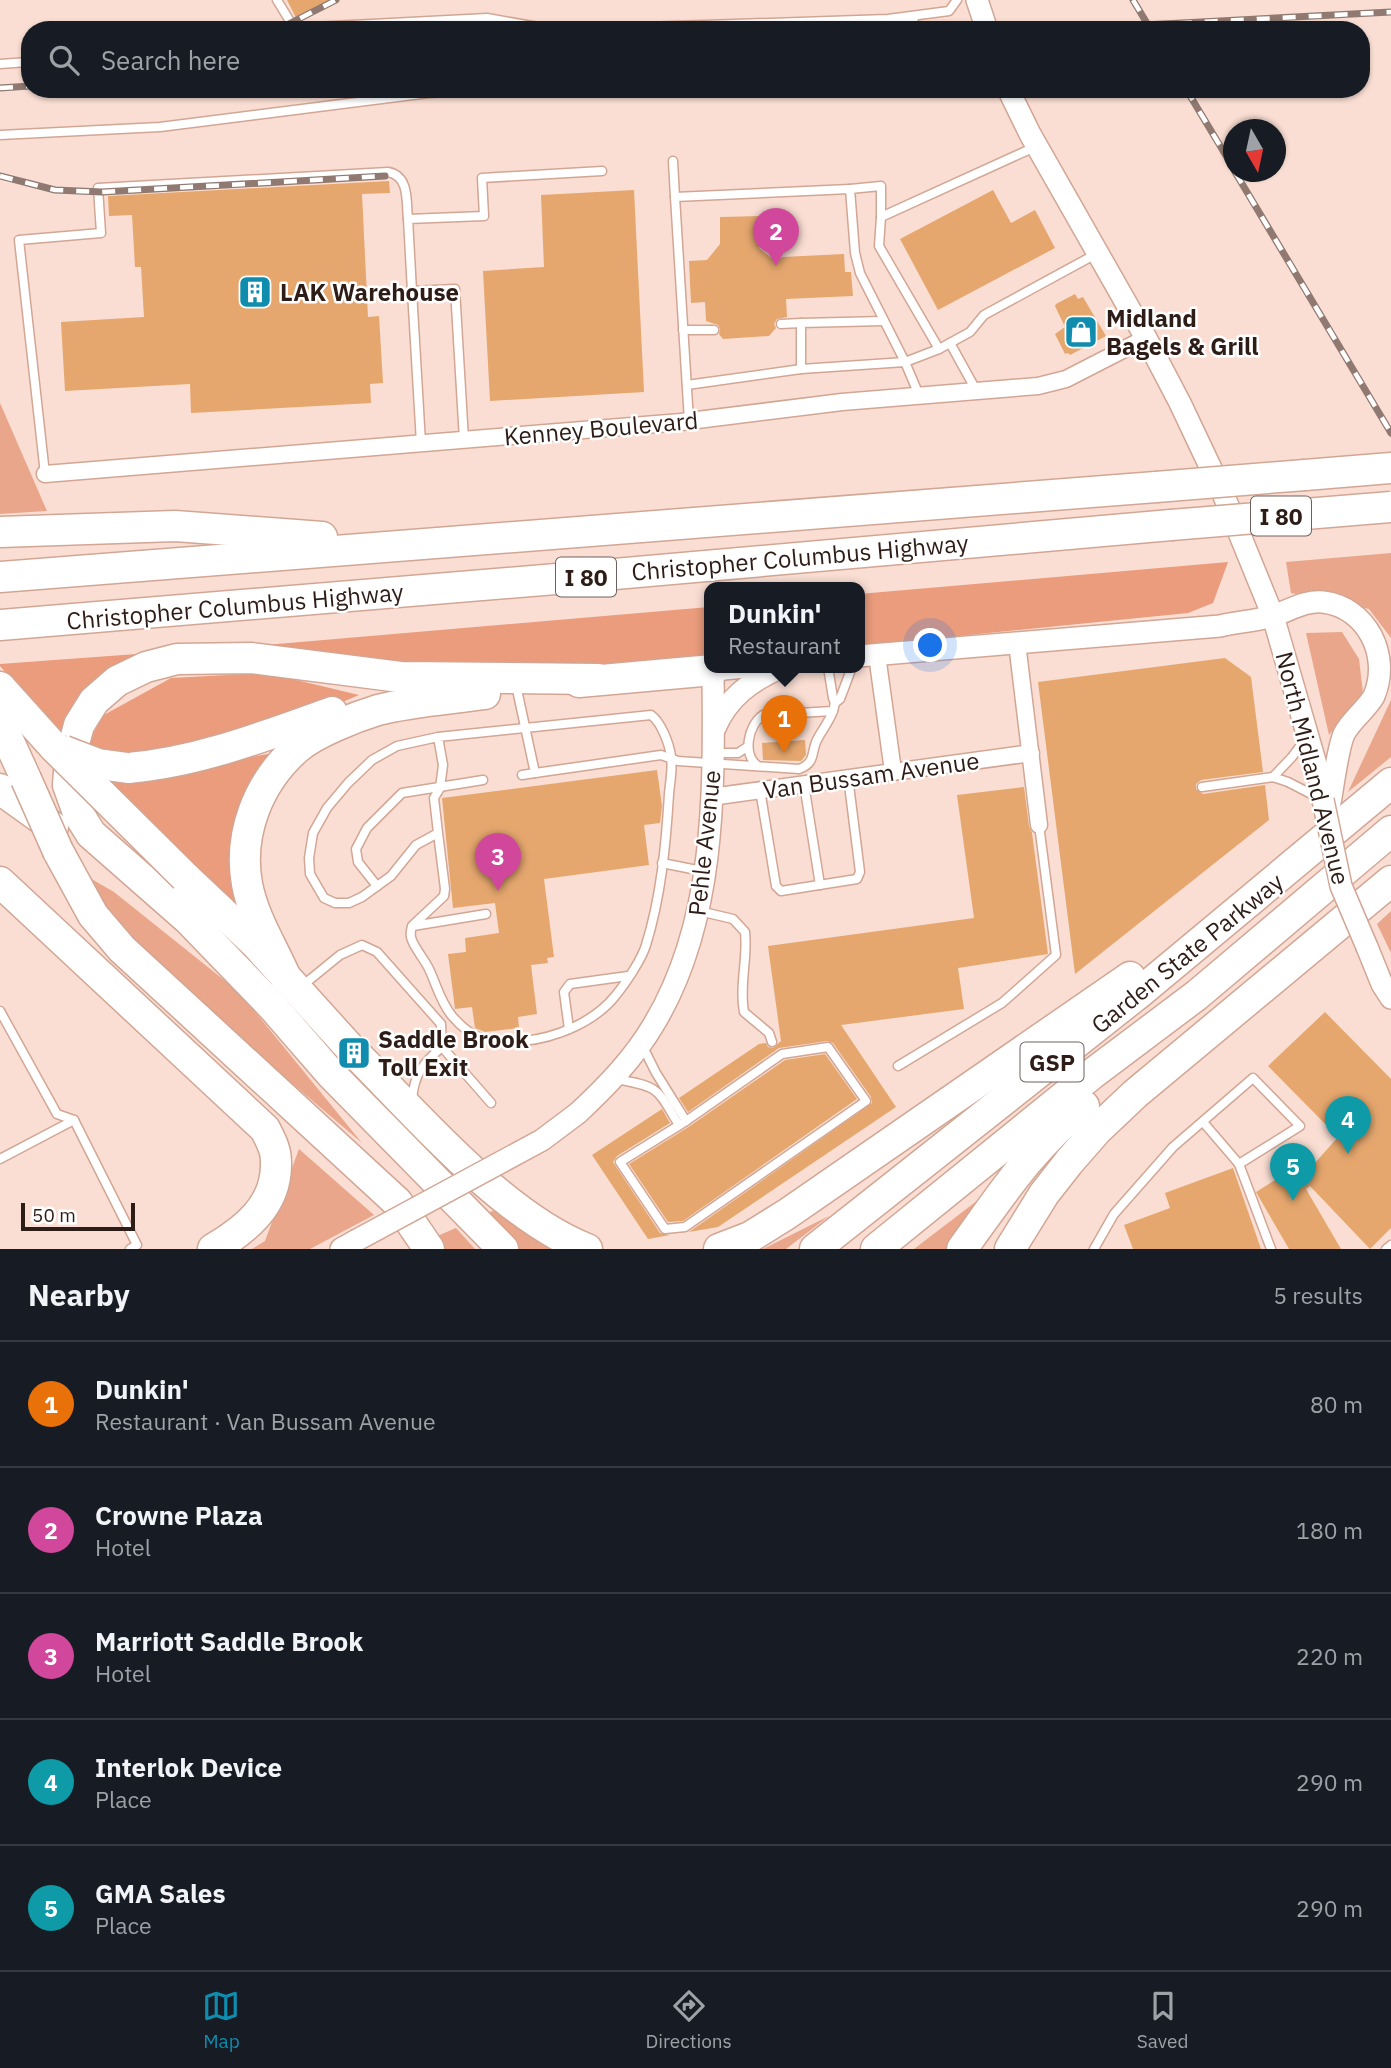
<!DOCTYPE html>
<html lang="en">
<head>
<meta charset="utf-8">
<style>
  body { margin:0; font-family:"IBM Plex Sans",sans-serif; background:#242831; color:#f1f3f6 }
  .compass { position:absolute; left:1223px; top:119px; width:63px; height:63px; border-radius:50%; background:#171b24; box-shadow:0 2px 5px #0004; rotate:171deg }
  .scale { position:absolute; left:21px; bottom:18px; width:114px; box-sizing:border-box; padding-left:7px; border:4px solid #2e1d17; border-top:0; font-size:19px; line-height:24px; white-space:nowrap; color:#2e1d17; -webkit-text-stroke:5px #fff; paint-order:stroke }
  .you { position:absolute; left:931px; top:646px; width:24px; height:24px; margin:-18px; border:5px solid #fff; border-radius:50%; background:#1a73e8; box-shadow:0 0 0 10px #1a73e833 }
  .badge { display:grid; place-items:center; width:46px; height:46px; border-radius:50%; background:#108cae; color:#fff; font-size:23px; font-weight:700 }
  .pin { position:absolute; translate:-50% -58px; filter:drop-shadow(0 2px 4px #0008) }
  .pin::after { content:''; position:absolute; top:37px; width:24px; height:21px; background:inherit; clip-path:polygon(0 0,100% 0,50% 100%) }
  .popup { position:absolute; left:704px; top:582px; width:161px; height:91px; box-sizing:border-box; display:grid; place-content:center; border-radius:14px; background:#171b24; filter:drop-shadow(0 2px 5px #0005); font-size:23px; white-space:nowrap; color:#9ea1a6 }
  .popup b { font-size:26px; color:#f1f3f6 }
  .popup::after { content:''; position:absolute; left:50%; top:100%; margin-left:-14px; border:14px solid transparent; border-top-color:#171b24 }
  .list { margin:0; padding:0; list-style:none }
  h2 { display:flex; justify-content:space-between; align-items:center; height:91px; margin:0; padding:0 28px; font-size:30px }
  h2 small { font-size:23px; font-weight:400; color:#9ea1a6 }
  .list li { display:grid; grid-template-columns:46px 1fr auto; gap:21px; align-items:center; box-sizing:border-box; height:126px; padding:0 28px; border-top:2px solid #363941 }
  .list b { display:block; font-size:26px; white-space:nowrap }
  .list p { margin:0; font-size:23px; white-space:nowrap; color:#9ea1a6 }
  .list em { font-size:23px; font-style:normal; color:#9ea1a6 }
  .icon { flex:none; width:38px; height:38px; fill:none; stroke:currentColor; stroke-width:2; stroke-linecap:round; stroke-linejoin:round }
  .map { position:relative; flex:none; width:1391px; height:1249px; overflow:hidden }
  .search { position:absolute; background:#171b24; box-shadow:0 2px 5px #0004; left:21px; right:21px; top:21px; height:77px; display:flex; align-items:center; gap:18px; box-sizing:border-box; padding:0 24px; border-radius:28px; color:#9ea1a6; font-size:26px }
  .sheet { height:721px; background:#171b24 }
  nav { display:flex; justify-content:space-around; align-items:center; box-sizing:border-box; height:98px; border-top:2px solid #363941; background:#171b24; font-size:19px; color:#9ea1a6 }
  nav a { display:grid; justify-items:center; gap:4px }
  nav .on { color:#108cae }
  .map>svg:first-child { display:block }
  .green { fill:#e9a68b }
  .forest { fill:#ea9c7c }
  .building { fill:#e5a76e }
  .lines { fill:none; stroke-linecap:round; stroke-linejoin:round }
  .service-casing { stroke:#d2a694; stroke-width:11 }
  .minor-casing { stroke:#d2a694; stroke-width:19 }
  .tertiary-casing { stroke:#d2a694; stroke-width:24 }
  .motorway-casing { stroke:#d2a694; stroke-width:33 }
  .service { stroke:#fff; stroke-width:8 }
  .minor { stroke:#fff; stroke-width:16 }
  .tertiary { stroke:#fff; stroke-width:21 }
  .motorway { stroke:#fff; stroke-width:30 }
  .rail-casing { stroke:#8f7971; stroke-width:7 }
  .rail { stroke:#fff; stroke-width:4.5; stroke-dasharray:13; stroke-linecap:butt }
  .tertiary-bridge-casing { stroke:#d2a694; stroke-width:24; stroke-linecap:butt }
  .motorway-bridge-casing { stroke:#d2a694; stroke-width:33; stroke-linecap:butt }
  .tertiary-bridge { stroke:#fff; stroke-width:21 }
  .motorway-bridge { stroke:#fff; stroke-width:30 }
  .labels { text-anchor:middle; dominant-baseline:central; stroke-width:5; stroke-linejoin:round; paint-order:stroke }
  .shield { fill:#fff; stroke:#6d615d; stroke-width:2 }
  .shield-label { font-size:23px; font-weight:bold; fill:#2e1d17 }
  .poi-label { font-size:24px; font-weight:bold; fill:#2e1d17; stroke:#fff; text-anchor:start }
  .street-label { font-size:24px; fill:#2e1d17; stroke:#fff }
</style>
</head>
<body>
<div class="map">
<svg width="1391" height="1249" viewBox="0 0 1391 1249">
  <rect width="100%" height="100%" fill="#faded3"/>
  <g class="green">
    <path d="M0 403 47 511 0 514Z"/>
    <path d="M1391 553V638L1369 609 1291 593 1286 562Z"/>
    <path d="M1342 632 1359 659 1363 693 1329 735 1306 633Z"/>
    <path d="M1391 700V757L1348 792Z"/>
    <path d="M76 870 114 892 239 992 362 1143 125 941Z"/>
    <path d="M1391 911V953L1377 924Z"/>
    <path d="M299 1149 374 1215 310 1249H252L265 1241Z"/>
    <path d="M999 1184 952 1249H914Z"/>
    <path d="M495 1210 572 1249H510L480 1216Z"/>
    <path d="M829 1216 786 1249H763Z"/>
    <path d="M456 1228 475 1249H440L435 1237Z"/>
  </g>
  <g class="forest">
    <path d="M1228 562 1213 603 1188 613 859 646V594Z"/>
    <path d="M709 607V659L546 672 395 673 253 646Z"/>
    <path d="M164 652 68 744 0 666V664Z"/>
    <path d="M267 673 359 695 304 718 147 763 84 753 102 716 171 678Z"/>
    <path d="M279 752 243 819 234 907 98 785Z"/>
  </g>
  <g class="building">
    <path d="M287 0H330L296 18Z"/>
    <path d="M389 181 390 193 362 194 368 317 379 316 383 383 370 384 371 403 191 413 190 384 65 391 61 322 144 317 141 267H135L132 215 109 216 108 196Z"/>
    <path d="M634 190 644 392 490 401 483 271 544 267 541 195Z"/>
    <path d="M993 190 1011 223 1035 210 1055 248 938 310 900 239Z"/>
    <path d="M761 216 762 240 759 248 775 261 783 257 844 254 845 272H851L853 296 786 299 787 317 777 319 774 324 776 328 769 336 723 339 719 334 720 329 718 325 706 321 705 302 691 303 689 261 707 260 720 244V217Z"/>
    <path d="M1075 294 1078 299 1083 297 1106 336 1070 355 1068 353 1065 354 1055 334 1065 327 1055 306 1056 304Z"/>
    <path d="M1225 658 1251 677 1263 772 1201 780 1196 784V789L1203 794 1265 785 1269 820 1075 974 1038 682Z"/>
    <path d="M805 740 806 755 801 761 763 760 762 743Z"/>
    <path d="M657 770 662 806 660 823 644 825 649 865 544 879 554 957 547 958 548 963 531 965 537 1014 518 1017 519 1028 485 1032 475 1028 472 1007 455 1009 448 954 466 952 465 938 499 933 495 903 453 908 442 798Z"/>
    <path d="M1024 787 1029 826 1032 833 1048 954 958 968 964 1009 841 1025 896 1107 718 1227 689 1232 872 1103 871 1097 833 1043 827 1041 779 1048 688 1112 679 1098 759 1044 766 1043 768 1047 773 1048 781 1041 768 946 974 918 957 795Z"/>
    <path d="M1325 1012 1391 1079V1228L1370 1249 1310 1186 1306 1189 1341 1249H1289L1256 1192 1302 1163 1307 1172 1338 1137 1268 1066Z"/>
    <path d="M825 1054 857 1099 683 1221 668 1222 629 1164 690 1126 785 1060Z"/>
    <path d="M662 1109 670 1123 617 1156 613 1162 660 1233 670 1235 648 1239 592 1155Z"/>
    <path d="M1233 1168 1261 1249H1133L1124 1225 1170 1208 1165 1193Z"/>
  </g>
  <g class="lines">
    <defs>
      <g id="service">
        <path d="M277 0 294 28 487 18 555 30 888 19 949 11 957 0"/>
        <path d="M893 30 914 18"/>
        <path d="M0 64 28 62"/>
        <path d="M0 135 160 127 429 93 500 89"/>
        <path d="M673 161 675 197"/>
        <path d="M850 189 881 186V217"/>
        <path d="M412 291 408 219 484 216 482 178 602 171"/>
        <path d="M781 324 801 323"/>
        <path d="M683 330H714"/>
        <path d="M950 343 976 390"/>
        <path d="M939 349 970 332 984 315 1096 254"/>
        <path d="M801 369V323L884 321"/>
        <path d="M687 385 801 369 905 362 919 395"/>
        <path d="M689 421 675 197 850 189 855 253 860 273 905 362 939 349 879 246 881 217 1037 146"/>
        <path d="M421 443 412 291 455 289 464 440"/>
        <path d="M45 474 19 240 101 233 98 188 388 172C410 176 406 202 408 219"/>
        <path d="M828 667 833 698 835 703"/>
        <path d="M516 685 535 773 661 755 678 761 799 769C815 763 811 755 816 742 821 731 828 724 833 711"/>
        <path d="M438 737 443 765 440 788 434 798 438 833 416 845 391 876 362 897 349 903H335L324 898 310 874 309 858 313 833 327 808 348 783 372 760 397 746 438 737 651 715C661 722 669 743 671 756 673 768 670 782 669 794 666 844 661 897 646 945 642 959 625 984 616 995 595 1022 556 1038 523 1041 491 1043 474 1042 452 1016 440 1001 437 986 429 969 425 960 412 945 411 937 410 933 411 930 412 926L444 896 445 889 438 833"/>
        <path d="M713 753H738L747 747"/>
        <path d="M758 766C742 755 748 725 763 715L833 711 835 703 840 699 852 667"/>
        <path d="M522 775 535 773"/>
        <path d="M1273 777 1292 757 1306 738"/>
        <path d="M804 784 820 885"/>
        <path d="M1202 787 1273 777 1288 782 1319 798"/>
        <path d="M760 790 776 886 781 891 857 879 860 872 848 777"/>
        <path d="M662 863 702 871"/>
        <path d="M377 886 358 862 356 849 367 828 402 793 483 780"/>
        <path d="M699 911 733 919 745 932C748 959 739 985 744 1012L769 1033 772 1042"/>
        <path d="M413 926 486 914"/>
        <path d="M302 986 340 955 362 945 377 952 441 1024 442 1047 491 1103"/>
        <path d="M0 1011 57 1114 74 1120"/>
        <path d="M569 1029 564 992 570 984 628 976"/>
        <path d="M642 1045 656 1073 686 1121"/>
        <path d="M828 1047 866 1101 685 1227 665 1229 620 1162 686 1121 782 1054Z"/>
        <path d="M898 1066 1002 1003 1056 955 1039 825"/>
        <path d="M616 1079C661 1087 656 1088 679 1125"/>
        <path d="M412 1100C414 1074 423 1063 442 1047"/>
        <path d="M1203 1122 1239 1164"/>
        <path d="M0 1159 74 1120 137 1245 130 1249"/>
        <path d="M1094 1249 1114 1214 1173 1147 1253 1078 1300 1126 1239 1164 1271 1249"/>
        <path d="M1386 1249 1391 1245"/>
      </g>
      <g id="minor">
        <path d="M45 474 681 422 842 402 1038 386 1066 379 1146 338"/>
        <path d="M1017 643 1039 825"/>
        <path d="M877 655 893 771"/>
        <path d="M711 797 1031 753"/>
      </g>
      <g id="tertiary">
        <path d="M977 0 987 30"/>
        <path d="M1008 89 1030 134 1146 338 1180 403 1224 496 1273 616 1319 775 1323 800"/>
        <path d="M859 656 1220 626C1237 622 1255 621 1272 616 1289 611 1305 600 1323 602 1367 607 1391 656 1374 696 1366 710 1351 720 1344 734 1337 750 1333 789 1329 808"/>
        <path d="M715 728C728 697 752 680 782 667"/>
        <path d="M1367 947 1382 984 1391 998"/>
        <path d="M578 1113C607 1086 634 1058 654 1024 717 919 714 789 713 670L744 667"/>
        <path d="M341 1249 357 1240"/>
      </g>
      <g id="motorway">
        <path d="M1305 475 1391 468"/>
        <path d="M0 532 175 526 322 537"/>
        <path d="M0 577 1156 487"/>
        <path d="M0 625 592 576 1171 525"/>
        <path d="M579 682 713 670"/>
        <path d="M0 687 54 747"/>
        <path d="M0 722 26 779"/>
        <path d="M128 768C198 762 265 736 332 712"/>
        <path d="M0 789 53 827"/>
        <path d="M58 851 93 915 122 949 397 1202 429 1249"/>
        <path d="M185 877 255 943 349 1047"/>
        <path d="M0 882 265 1129C268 1135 272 1142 274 1149 276 1154 276 1160 276 1165 276 1206 245 1230 213 1249"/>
        <path d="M286 978C273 948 253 917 247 884 238 834 258 783 296 749 314 733 355 717 378 710 413 701 450 699 485 694"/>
        <path d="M360 1058C422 1121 505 1217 587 1249"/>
        <path d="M503 1249 331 1074 272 1006 189 920 91 834 78 813 68 785 70 759 79 725 94 701 117 681 146 667 177 659 252 658 400 677 598 679"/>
        <path d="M719 1249 750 1237 787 1214 1130 977"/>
        <path d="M815 1249 1139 993 1391 783"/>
        <path d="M876 1249 1092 1074 1197 995 1391 831"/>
        <path d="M962 1249C999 1198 1034 1144 1084 1106"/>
        <path d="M1010 1249 1044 1194 1069 1162 1097 1130 1135 1094 1391 881"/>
      </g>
    </defs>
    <use href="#service" class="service-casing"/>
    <use href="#minor" class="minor-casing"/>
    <use href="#tertiary" class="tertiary-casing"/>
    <use href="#motorway" class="motorway-casing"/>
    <use href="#service" class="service"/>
    <use href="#minor" class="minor"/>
    <use href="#tertiary" class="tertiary"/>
    <use href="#motorway" class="motorway"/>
    <defs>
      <g id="rail">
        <path d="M1133 0 1151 30"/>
        <path d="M277 30 336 0"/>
        <path d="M1049 30 1391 12"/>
        <path d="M0 88 30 86"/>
        <path d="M1186 89 1234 169"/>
        <path d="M1235 172 1391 433"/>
        <path d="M0 176 55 190 102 192 385 176"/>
      </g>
    </defs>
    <use href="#rail" class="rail-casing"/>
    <use href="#rail" class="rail"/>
    <defs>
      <g id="tertiary-bridge">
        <path d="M1323 800 1341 886 1367 947"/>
        <path d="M357 1240 542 1140 578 1113"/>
      </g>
      <g id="motorway-bridge">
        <path d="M1156 487 1305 475"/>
        <path d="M1171 525 1391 507"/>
        <path d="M54 747 185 877"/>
        <path d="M64 751 98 764 128 768"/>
        <path d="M26 779 58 851"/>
      </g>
    </defs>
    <use href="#tertiary-bridge" class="tertiary-bridge-casing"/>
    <use href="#motorway-bridge" class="motorway-bridge-casing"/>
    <use href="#tertiary-bridge" class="tertiary-bridge"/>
    <use href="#motorway-bridge" class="motorway-bridge"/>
  </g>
  <defs>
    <symbol id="building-square" viewBox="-11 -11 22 22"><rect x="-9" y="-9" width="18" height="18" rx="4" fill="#108cae" stroke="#fff"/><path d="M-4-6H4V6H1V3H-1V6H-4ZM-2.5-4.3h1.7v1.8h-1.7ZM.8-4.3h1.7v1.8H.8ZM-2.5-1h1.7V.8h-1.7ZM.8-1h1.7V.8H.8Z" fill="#fff"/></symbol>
    <symbol id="shop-square" viewBox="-11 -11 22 22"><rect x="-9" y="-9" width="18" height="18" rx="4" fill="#108cae" stroke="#fff"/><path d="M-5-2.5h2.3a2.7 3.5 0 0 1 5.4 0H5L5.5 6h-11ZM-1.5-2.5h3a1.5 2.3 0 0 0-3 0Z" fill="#fff"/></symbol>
  </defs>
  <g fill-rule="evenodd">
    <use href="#building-square" x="236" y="273" width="38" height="38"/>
    <use href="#shop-square" x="1062" y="313" width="38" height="38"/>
    <use href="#building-square" x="335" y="1034" width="38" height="38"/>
  </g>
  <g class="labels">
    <g class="shield">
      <rect x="1251" y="496.5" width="60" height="39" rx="5"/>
      <rect x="556" y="557.5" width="60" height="39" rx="5"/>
      <rect x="1020.5" y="1042.5" width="63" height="39" rx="5"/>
    </g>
    <g class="shield-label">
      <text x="1281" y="516">I 80</text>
      <text x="586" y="577">I 80</text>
      <text x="1052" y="1062">GSP</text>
    </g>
    <g class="poi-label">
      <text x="280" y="292">LAK Warehouse</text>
      <text x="1106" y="318">Midland<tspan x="1106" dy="28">Bagels &amp; Grill</tspan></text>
      <text x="378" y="1039">Saddle Brook<tspan x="378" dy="28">Toll Exit</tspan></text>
    </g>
    <g class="street-label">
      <text transform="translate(601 428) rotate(-5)">Kenney Boulevard</text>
      <text transform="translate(800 557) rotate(-5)">Christopher Columbus Highway</text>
      <text transform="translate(235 606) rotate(-5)">Christopher Columbus Highway</text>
      <text transform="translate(1313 768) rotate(76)">North Midland Avenue</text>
      <text transform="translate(871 775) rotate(-8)">Van Bussam Avenue</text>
      <text transform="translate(704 843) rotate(-84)">Pehle Avenue</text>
      <text transform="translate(1187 953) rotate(-39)">Garden State Parkway</text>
    </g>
  </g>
</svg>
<svg class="compass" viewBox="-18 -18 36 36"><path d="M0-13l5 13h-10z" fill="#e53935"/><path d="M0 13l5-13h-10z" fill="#9ea1a6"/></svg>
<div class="scale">50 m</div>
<div class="you"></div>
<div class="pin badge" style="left:784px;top:753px;background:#e8710a">1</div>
<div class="popup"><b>Dunkin'</b>Restaurant</div>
<div class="pin badge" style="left:776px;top:266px;background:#d1479c">2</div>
<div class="pin badge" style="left:498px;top:891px;background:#d1479c">3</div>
<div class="pin badge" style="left:1348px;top:1154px;background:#0f9aa8">4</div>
<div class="pin badge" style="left:1293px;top:1201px;background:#0f9aa8">5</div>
<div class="search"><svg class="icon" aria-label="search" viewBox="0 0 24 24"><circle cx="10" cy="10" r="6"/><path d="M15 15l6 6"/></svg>Search here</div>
</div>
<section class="sheet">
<h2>Nearby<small>5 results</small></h2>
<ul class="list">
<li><span class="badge" style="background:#e8710a">1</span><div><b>Dunkin'</b><p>Restaurant · Van Bussam Avenue</p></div><em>80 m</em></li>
<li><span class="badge" style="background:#d1479c">2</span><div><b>Crowne Plaza</b><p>Hotel</p></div><em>180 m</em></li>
<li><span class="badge" style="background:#d1479c">3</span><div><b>Marriott Saddle Brook</b><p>Hotel</p></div><em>220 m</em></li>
<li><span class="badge" style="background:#0f9aa8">4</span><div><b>Interlok Device</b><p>Place</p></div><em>290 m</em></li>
<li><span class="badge" style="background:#0f9aa8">5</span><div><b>GMA Sales</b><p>Place</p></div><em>290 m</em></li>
</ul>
</section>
<nav>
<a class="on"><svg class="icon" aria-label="map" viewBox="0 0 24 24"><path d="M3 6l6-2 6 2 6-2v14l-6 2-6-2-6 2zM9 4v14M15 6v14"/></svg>Map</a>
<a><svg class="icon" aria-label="directions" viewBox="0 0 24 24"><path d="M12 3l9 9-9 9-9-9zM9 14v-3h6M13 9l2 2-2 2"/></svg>Directions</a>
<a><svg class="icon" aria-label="saved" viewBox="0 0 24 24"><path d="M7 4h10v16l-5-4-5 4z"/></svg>Saved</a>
</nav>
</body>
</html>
